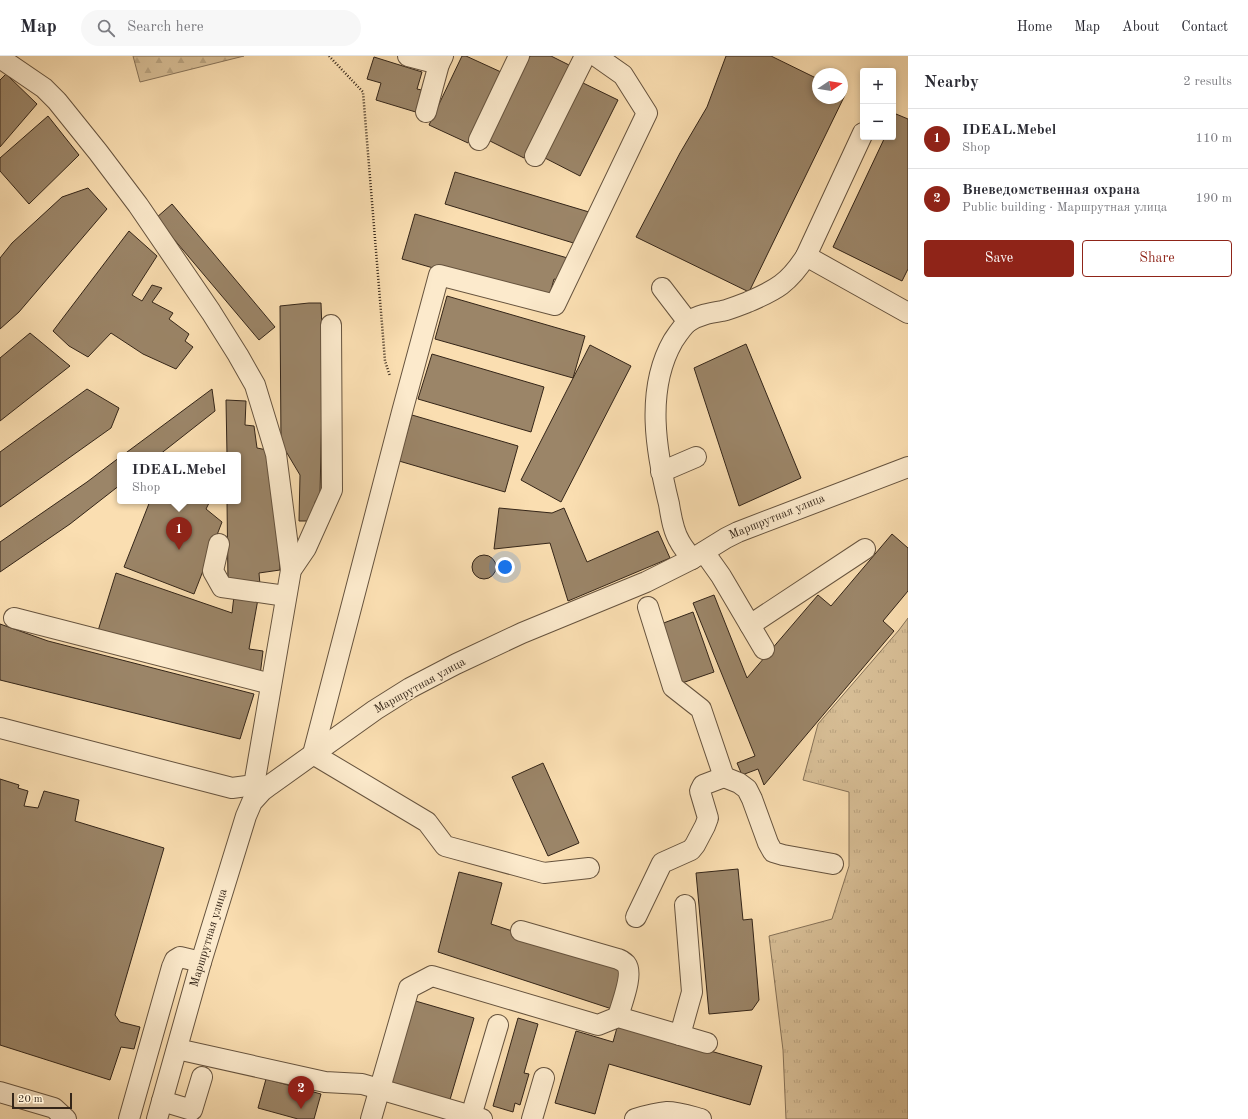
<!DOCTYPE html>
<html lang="en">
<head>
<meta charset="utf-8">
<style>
  body { margin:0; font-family:"Old Standard TT",serif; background:#f7f7f7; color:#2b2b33 }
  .controls { position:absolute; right:12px; top:12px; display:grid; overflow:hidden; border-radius:4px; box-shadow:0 2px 6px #0003 }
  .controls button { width:36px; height:36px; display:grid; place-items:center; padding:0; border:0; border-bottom:1px solid #e1e1e2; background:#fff; color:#2b2b33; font:20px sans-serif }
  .compass { position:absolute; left:812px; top:12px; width:36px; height:36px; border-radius:50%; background:#fff; box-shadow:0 2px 6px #0003; rotate:78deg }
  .scale { position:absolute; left:12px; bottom:10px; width:60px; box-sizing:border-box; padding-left:4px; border:2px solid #342518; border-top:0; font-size:11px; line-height:14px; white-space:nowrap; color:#342518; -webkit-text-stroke:3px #fceacc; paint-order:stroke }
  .you { position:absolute; left:505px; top:511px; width:14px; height:14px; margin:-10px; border:3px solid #fff; border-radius:50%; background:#1a73e8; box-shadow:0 0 0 6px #1a73e833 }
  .badge { display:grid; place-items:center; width:26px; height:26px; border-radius:50%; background:#8f2418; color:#fff; font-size:13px; font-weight:700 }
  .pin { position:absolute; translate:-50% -33px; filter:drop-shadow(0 1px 2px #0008) }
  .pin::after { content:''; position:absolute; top:21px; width:14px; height:12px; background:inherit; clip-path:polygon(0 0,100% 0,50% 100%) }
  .popup { position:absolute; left:117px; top:396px; width:124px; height:52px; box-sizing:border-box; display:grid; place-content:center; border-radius:4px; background:#fff; filter:drop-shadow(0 1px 3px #0005); font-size:13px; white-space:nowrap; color:#7c7c81 }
  .popup b { font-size:15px; color:#2b2b33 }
  .popup::after { content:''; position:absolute; left:50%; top:100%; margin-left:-8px; border:8px solid transparent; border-top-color:#fff }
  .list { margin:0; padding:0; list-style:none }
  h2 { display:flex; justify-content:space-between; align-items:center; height:52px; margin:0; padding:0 16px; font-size:17px }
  h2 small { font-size:13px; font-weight:400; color:#7c7c81 }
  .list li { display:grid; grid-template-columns:26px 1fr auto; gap:12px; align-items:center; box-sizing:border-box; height:60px; padding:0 16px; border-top:1px solid #e1e1e2 }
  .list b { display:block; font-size:15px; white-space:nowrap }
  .list p { margin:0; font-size:13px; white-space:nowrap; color:#7c7c81 }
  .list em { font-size:13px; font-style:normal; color:#7c7c81 }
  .actions { display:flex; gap:8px; padding:12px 16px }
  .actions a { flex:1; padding:9px 0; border:1px solid #8f2418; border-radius:4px; text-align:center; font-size:14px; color:#8f2418 }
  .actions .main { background:#8f2418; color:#fff }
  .icon { flex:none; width:22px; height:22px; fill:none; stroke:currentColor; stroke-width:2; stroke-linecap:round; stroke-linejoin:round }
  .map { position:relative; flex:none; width:908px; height:1063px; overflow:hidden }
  header { display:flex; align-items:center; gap:24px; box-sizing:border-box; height:56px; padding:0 20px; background:#fff; border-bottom:1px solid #e1e1e2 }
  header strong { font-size:19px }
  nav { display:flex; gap:22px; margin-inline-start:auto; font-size:14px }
  .search { width:280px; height:36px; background:#f7f7f7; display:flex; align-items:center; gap:10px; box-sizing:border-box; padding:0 14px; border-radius:22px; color:#7c7c81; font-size:15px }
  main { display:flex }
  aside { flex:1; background:#fff }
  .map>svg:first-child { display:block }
  .grass { fill:url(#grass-tufts); stroke:#867258 }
  .forest { fill:url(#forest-firs); stroke:#867258 }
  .building { fill:#9b8568; stroke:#342518 }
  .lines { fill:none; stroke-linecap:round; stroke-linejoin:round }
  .minor-casing { stroke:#66533e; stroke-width:22 }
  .path { stroke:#342518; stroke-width:2.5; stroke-dasharray:1 2; stroke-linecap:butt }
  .minor { stroke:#fceacc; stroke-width:20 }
  .labels { text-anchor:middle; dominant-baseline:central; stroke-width:3.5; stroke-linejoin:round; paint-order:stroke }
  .street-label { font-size:12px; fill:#342518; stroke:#fceacc }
</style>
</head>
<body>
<header>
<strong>Map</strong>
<div class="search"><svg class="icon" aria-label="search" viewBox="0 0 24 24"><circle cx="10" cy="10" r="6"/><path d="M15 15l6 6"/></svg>Search here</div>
<nav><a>Home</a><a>Map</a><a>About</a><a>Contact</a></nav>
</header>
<main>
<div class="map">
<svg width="908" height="1063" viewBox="0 0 908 1063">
  <defs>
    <pattern id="grass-tufts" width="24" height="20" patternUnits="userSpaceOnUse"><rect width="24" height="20" fill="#d8bf97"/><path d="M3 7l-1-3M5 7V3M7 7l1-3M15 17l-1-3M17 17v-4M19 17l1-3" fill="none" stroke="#baa481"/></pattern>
    <pattern id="forest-firs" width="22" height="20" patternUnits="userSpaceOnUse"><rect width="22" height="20" fill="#d8bf97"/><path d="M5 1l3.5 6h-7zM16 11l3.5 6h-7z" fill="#baa481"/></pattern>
  </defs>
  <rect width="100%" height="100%" fill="#fadeb1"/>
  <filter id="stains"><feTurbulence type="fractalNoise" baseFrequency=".005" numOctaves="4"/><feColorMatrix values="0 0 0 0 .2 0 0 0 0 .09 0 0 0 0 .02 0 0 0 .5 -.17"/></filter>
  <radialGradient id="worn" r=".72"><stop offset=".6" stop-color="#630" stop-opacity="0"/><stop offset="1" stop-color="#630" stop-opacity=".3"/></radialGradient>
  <path class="grass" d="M908 562V1063H786L783 994 769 880 832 863 849 810V736L803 724 818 668 899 574Z"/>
  <path class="forest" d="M133 0H244L140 26Z"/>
  <g class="building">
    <path d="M462 0H466L501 16 468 87 429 69Z"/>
    <path d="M530 0H551L571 10 524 102 488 84Z"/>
    <path d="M726 0H771L818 23V42H842V35L846 37 749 236 636 181 680 97 707 51Z"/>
    <path d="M374 1 422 16 417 33 426 35 419 57 376 44 381 27 367 23Z"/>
    <path d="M6 18 37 48 0 91V24Z"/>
    <path d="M581 26 618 44 580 120 543 101Z"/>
    <path d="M896 58 908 63V213L902 225 833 191 885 81H893V65Z"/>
    <path d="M48 60 79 99 29 148 0 115V102Z"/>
    <path d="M455 116 589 156 580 189 445 148Z"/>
    <path d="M88 132 107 153 19 256 0 273V202L12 187 62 141Z"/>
    <path d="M172 148 275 271 259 284 156 162Z"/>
    <path d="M415 158 571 203 565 226 554 223 548 245 402 203Z"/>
    <path d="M129 175 157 200 132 239 142 245 152 229 162 232 152 246 173 257 169 263 189 278 185 285 193 291 176 313 143 298 111 277 88 301 69 290 53 275Z"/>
    <path d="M447 240 585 280 573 322 435 283Z"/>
    <path d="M309 247H321L323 301 320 438 315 446 313 465H299L300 419 281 387 280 250Z"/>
    <path d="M30 277 70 310 0 365V302Z"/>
    <path d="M746 288 801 422 739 450 694 312Z"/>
    <path d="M590 289 631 310 561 446 521 424Z"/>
    <path d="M432 298 544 331 531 376 418 343Z"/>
    <path d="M87 333 119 352 111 372 0 451V396Z"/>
    <path d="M212 333 215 355 159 399H123Z"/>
    <path d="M226 344 246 345 245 369 254 370 257 392 272 395 280 514 259 517 260 529 228 526 227 445H238V399H227Z"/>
    <path d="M412 359 518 390 505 436 399 405Z"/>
    <path d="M120 401V429L70 468 0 516V486L87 426Z"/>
    <path d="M150 445H210L206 453 222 466 194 538 124 511Z"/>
    <path d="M499 452 552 457 564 452 587 506 658 475 670 502 568 545 550 487 494 493Z"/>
    <path d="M892 478 908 492V535L883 565 894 575 764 729 758 713 742 719 737 707 755 700 693 547 714 539 747 622 818 539 831 550Z"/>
    <circle cx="484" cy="511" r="12"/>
    <path d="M116 517 232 557 234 540 258 543 249 593 263 595 260 620 97 578Z"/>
    <path d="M693 556 714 616 682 627 661 568Z"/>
    <path d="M0 568 48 585 254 638 240 683 0 624Z"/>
    <path d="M543 707 579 787 548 800 512 721Z"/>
    <path d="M0 723 19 729 18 732 28 735 24 750 38 752 44 735 79 744 75 765 164 792 115 959 120 966 140 971 134 993 121 991 110 1024 0 989Z"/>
    <path d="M738 813 743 864 752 863 759 944 752 954 709 958 696 817Z"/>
    <path d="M459 816 502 827 491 868 625 912 612 953 438 896Z"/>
    <path d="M412 944 474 962 449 1047 387 1029Z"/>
    <path d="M518 962 538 968 524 1017 529 1018 520 1049 515 1047 513 1056 493 1050Z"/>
    <path d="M618 968 762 1010 750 1049 609 1008 595 1058 555 1047 576 975 613 986Z"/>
    <path d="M266 1023 321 1038 314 1063H298L258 1052Z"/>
  </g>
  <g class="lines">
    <defs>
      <g id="minor">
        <path d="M408 0 439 8 443 0"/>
        <path d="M0 2 44 32 57 45 98 96 138 149 211 256 238 299 255 329 276 398 291 514"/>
        <path d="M426 56 439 8"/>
        <path d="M479 84 519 0"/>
        <path d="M535 100 585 0"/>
        <path d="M806 200 908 257"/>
        <path d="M662 232 688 266"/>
        <path d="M661 416 696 401"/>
        <path d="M219 488 213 515 222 531 286 540"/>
        <path d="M704 496 721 520 764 593"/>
        <path d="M692 503C688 497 683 492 680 486 673 475 671 460 669 448 656 396 645 334 673 285 677 279 682 271 688 266 698 259 710 257 722 255 731 253 740 249 748 246 776 234 789 227 806 200L863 77"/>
        <path d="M648 551 673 631 701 653 724 721 739 727 747 733 752 743 768 787 773 796 783 799 833 808"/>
        <path d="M14 562 271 628"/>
        <path d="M750 569 865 493"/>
        <path d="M0 672 232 732 254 729 291 514 306 492 332 434 331 269"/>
        <path d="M589 812 544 817 445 790 427 766 313 698 402 356 439 219 555 249 647 57 623 19 596 0"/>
        <path d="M636 861 662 807 691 794 695 789 705 770 708 762 700 735 703 729 724 721"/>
        <path d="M521 875 618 903C621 904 624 906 626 908 634 918 621 949 618 961"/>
        <path d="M680 979 692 936 685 849"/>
        <path d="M177 993 325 1026 362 1028 482 1063"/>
        <path d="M0 1036 54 1052 66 1063"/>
        <path d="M162 1045 192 1054 202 1021"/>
        <path d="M471 1060 498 969"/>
        <path d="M129 1063 172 911 175 904 180 901 201 906"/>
        <path d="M157 1063 201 906 246 760 252 746 262 735 270 729 375 654 410 632 456 608 522 577 646 526 692 503 726 482 738 476 908 411"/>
        <path d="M371 1063 409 932 432 920 598 969 618 961 707 987"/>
        <path d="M532 1063 544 1022"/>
        <path d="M635 1063C645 1060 656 1057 667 1056 678 1056 690 1060 701 1063"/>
      </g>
    </defs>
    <use href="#minor" class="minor-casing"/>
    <path class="path" d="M329 0 363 36 385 305 390 320"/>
    <use href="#minor" class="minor"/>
  </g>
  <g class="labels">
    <g class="street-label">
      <text transform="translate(777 461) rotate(-22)">Маршрутная улица</text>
      <text transform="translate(420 630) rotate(-29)">Маршрутная улица</text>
      <text transform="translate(209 882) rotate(-73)">Маршрутная улица</text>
    </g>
  </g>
  <rect width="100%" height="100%" filter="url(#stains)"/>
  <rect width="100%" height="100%" fill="url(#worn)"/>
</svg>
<div class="controls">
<button>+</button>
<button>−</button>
</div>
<svg class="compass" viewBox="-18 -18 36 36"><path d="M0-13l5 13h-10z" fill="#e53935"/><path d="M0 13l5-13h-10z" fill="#7c7c81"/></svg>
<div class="scale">20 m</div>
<div class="you"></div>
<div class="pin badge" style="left:179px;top:494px">1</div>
<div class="popup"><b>IDEAL.Mebel</b>Shop</div>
<div class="pin badge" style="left:301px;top:1053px">2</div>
</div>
<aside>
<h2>Nearby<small>2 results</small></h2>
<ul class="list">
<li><span class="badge">1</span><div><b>IDEAL.Mebel</b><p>Shop</p></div><em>110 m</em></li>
<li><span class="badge">2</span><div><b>Вневедомственная охрана</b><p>Public building · Маршрутная улица</p></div><em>190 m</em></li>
</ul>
<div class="actions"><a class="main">Save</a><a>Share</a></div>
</aside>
</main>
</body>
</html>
